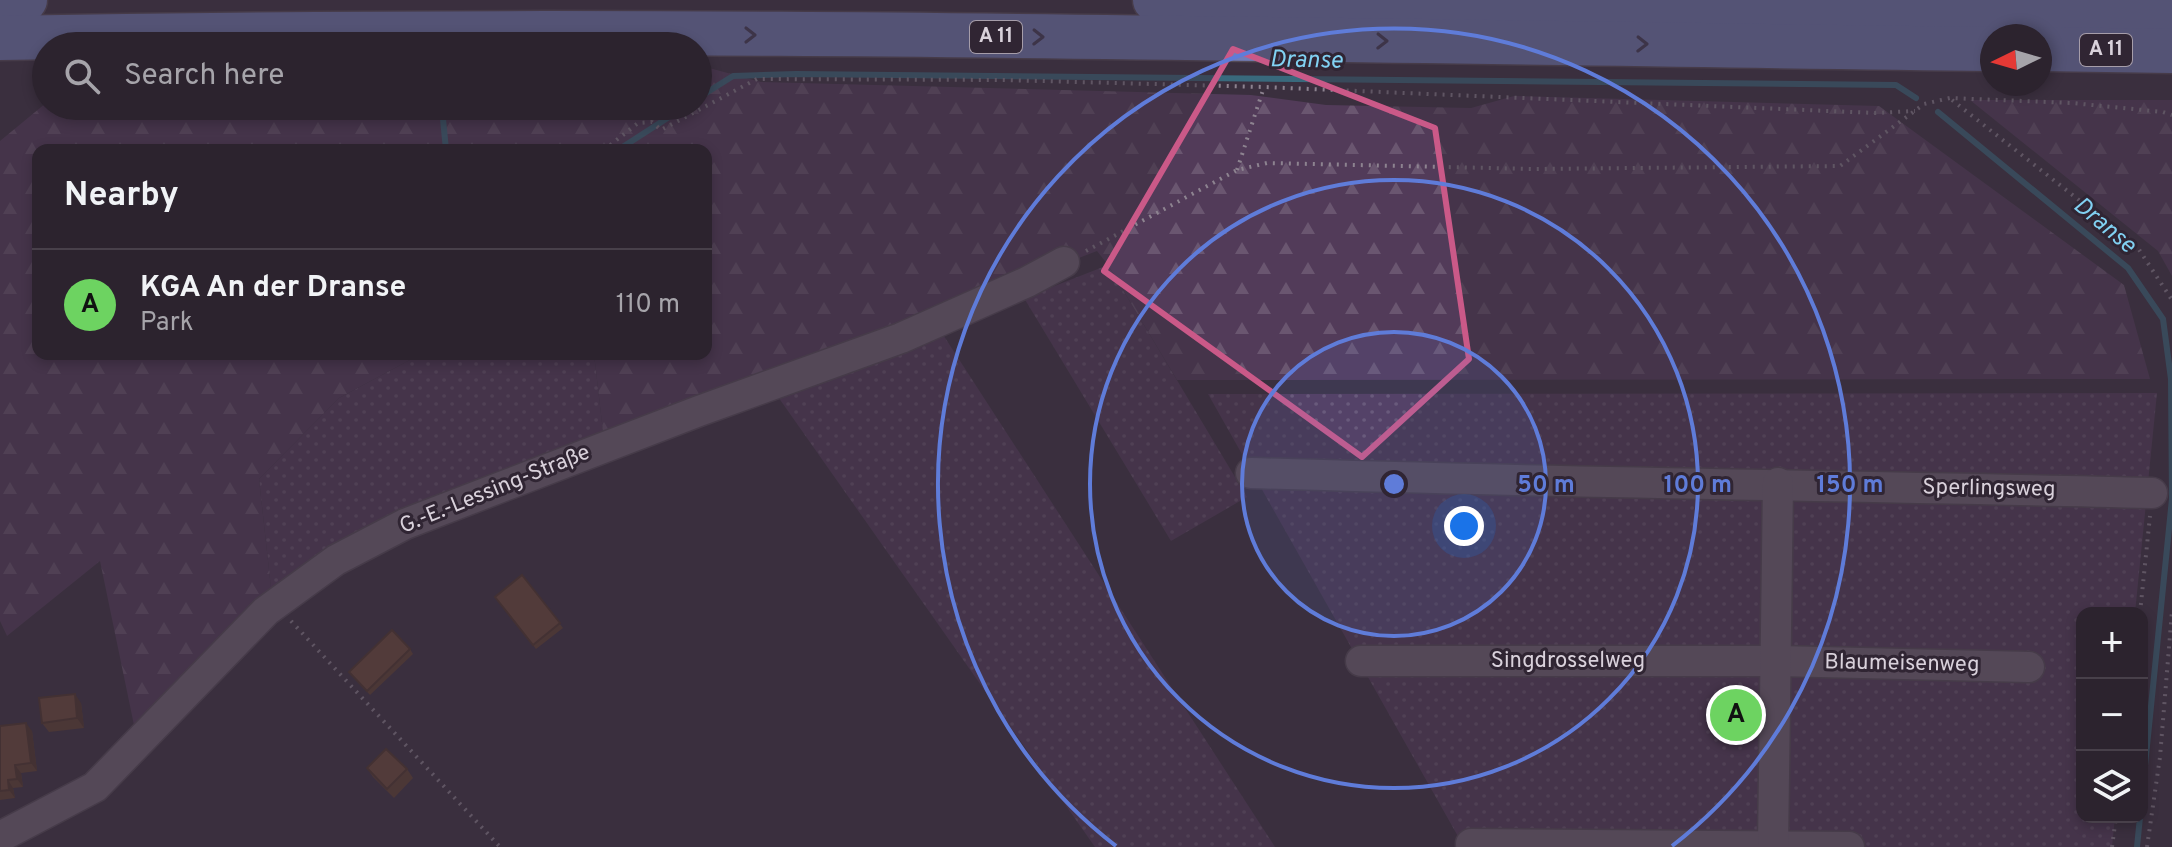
<!DOCTYPE html>
<html lang="en">
<head>
<meta charset="utf-8">
<style>
  body { margin:0; font-family:Overpass,sans-serif; background:#382f3a; color:#f1f3f6 }
  .controls { position:absolute; right:24px; bottom:24px; display:grid; overflow:hidden; border-radius:16px; box-shadow:0 4px 12px #0003 }
  .controls button { width:72px; height:72px; display:grid; place-items:center; padding:0; border:0; border-bottom:2px solid #48404a; background:#2c232e; color:#f1f3f6; font:40px sans-serif }
  .compass { position:absolute; left:1980px; top:24px; width:72px; height:72px; border-radius:50%; background:#2c232e; box-shadow:0 4px 12px #0003; rotate:265deg }
  .you { position:absolute; left:1464px; top:526px; width:28px; height:28px; margin:-20px; border:6px solid #fff; border-radius:50%; background:#1a73e8; box-shadow:0 0 0 12px #1a73e833 }
  .badge { display:grid; place-items:center; width:52px; height:52px; border-radius:50%; background:#6dd361; color:#111; font-size:26px; font-weight:700 }
  .pin { position:absolute; translate:-50% -50%; border:4px solid #fff; box-shadow:0 2px 8px #0006 }
  .list { margin:0; padding:0; list-style:none }
  h2 { display:flex; justify-content:space-between; align-items:center; height:104px; margin:0; padding:0 32px; font-size:34px }
  h2 small { font-size:26px; font-weight:400; color:#a6a4aa }
  .list li { display:grid; grid-template-columns:52px 1fr auto; gap:24px; align-items:center; box-sizing:border-box; height:112px; padding:0 32px; border-top:2px solid #48404a }
  .list b { display:block; font-size:30px; white-space:nowrap }
  .list p { margin:0; font-size:26px; white-space:nowrap; color:#a6a4aa }
  .list em { font-size:26px; font-style:normal; color:#a6a4aa }
  .icon { flex:none; width:44px; height:44px; fill:none; stroke:currentColor; stroke-width:2; stroke-linecap:round; stroke-linejoin:round }
  .map { position:relative; flex:none; width:2172px; height:847px; overflow:hidden }
  .search { position:absolute; background:#2c232e; box-shadow:0 4px 12px #0003; left:32px; top:32px; width:680px; height:88px; display:flex; align-items:center; gap:20px; box-sizing:border-box; padding:0 28px; border-radius:44px; color:#a6a4aa; font-size:30px }
  .panel { position:absolute; background:#2c232e; box-shadow:0 4px 12px #0003; left:32px; top:144px; width:680px; height:216px; border-radius:16px }
  .map>svg:first-child { display:block }
  .grass { fill:url(#grass-dots) }
  .forest { fill:url(#forest-firs) }
  .lines { fill:none; stroke-linecap:round; stroke-linejoin:round }
  .stream { stroke:#39697c; stroke-width:6 }
  .minor-casing { stroke:#554b57; stroke-width:33 }
  .highway-casing { stroke:#554b57; stroke-width:47 }
  .path { stroke:#8d8390; stroke-width:4; stroke-dasharray:2 6; stroke-linecap:butt }
  .minor { stroke:#736677; stroke-width:30 }
  .highway { stroke:#737eb9; stroke-width:44 }
  .wall { fill:#60402e }
  .shaded-wall { fill:#4e3426 }
  .building { fill:#704a36; stroke:#4e3426; stroke-width:2 }
  .oneway { stroke:#413b54 }
  .marked { fill:none; stroke:#ca5988; stroke-width:6; stroke-linejoin:round }
  .ring { fill:none; stroke:#5f7cd9; stroke-width:4 }
  .labels { text-anchor:middle; dominant-baseline:central; stroke-width:6; stroke-linejoin:round; paint-order:stroke }
  .shield { fill:#302533; stroke:#a69da9; stroke-width:2 }
  .shield-label { font-size:20px; font-weight:bold; fill:#d9d1db }
  .street-label { font-size:22px; fill:#d9d1db; stroke:#302533 }
  .water-label { font-size:24px; font-style:italic; fill:#81d1f2; stroke:#302533 }
  .centre { fill:#5f7cd9; stroke:#302533; stroke-width:4 }
  .ring-label { font-size:24px; text-anchor:middle; font-weight:bold; fill:#5f7cd9; stroke:#302533; stroke-width:6; stroke-linejoin:round; paint-order:stroke }
</style>
</head>
<body>
<div class="map">
<svg width="2172" height="847" viewBox="0 0 2172 847">
  <defs>
    <pattern id="grass-dots" width="8" height="8" patternUnits="userSpaceOnUse" patternTransform="scale(2)"><rect width="8" height="8" fill="#523b59"/><path d="M2 2h.1M6 6h.1" fill="none" stroke="#6a5670" stroke-width="1.8" stroke-linecap="round"/></pattern>
    <pattern id="forest-firs" width="22" height="20" patternUnits="userSpaceOnUse" patternTransform="scale(2)"><rect width="22" height="20" fill="#523b59"/><path d="M5 1l3.5 6h-7zM16 11l3.5 6h-7z" fill="#6a5670"/></pattern>
  </defs>
  <rect width="100%" height="100%" fill="#3a2f3e"/>
  <g class="grass">
    <path d="M1108 265 1247 497 1171 541 1024 298Z"/>
    <path d="M940 330 1275 847H1095L776 394Z"/>
    <path d="M421 354H594L604 440 350 538 271 588 259 479 339 398Z"/>
    <path d="M2157 393 2135 613H2082V817H2115L2112 847H1464L1208 394Z"/>
  </g>
  <g class="forest">
    <path d="M698 65 761 82 1251 95 1326 105 1471 108 1514 96 1879 106 2124 285 2150 379 1177 380 1108 265 1097 251 604 440 594 354H706V150H38V354H421L339 398 259 479 271 588 135 730 100 561 7 636 0 621V141L46 103V106H698Z"/>
    <path d="M1970 100H2172V276L2158 251Z"/>
  </g>
  <g class="lines">
    <g class="stream">
      <path d="M698 98 733 76 796 74 1896 85 1916 98"/>
      <path d="M1938 112 2128 268 2163 319 2171 379 2172 499 2142 795"/>
      <path d="M443 119 446 150"/>
      <path d="M618 150 686 106"/>
      <path d="M2137 847 2140 817"/>
    </g>
    <defs>
      <g id="minor">
        <path d="M1251 473C1552 483 1852 485 2152 493"/>
        <path d="M1361 661H1776L2029 667"/>
        <path d="M0 837 95 787 266 611 336 560 405 524 699 411 901 338 1027 282 1064 262"/>
        <path d="M1471 844 1849 847"/>
        <path d="M1773 847 1778 483"/>
      </g>
      <g id="highway">
        <path d="M1155 0 2026 12 2172 11"/>
        <path d="M0 1 25 0"/>
        <path d="M0 38C664 25 1328 41 1992 49"/>
        <path d="M2040 49 2172 51"/>
      </g>
    </defs>
    <use href="#minor" class="minor-casing"/>
    <use href="#highway" class="highway-casing"/>
    <g class="path">
      <path d="M1952 100 2136 245 2172 300"/>
      <path d="M604 150 638 123 652 122 661 130 757 79 1003 80 1264 87 1876 113 1915 111"/>
      <path d="M1237 170 1264 87"/>
      <path d="M1086 251 1237 170 1267 163 1534 169 1840 166 1924 104 1950 98 2072 103 2163 112 2172 115"/>
      <path d="M2140 613 2150 516"/>
      <path d="M291 621 500 847"/>
      <path d="M2112 847 2116 817"/>
      <path d="M2147 847 2160 757 2172 611"/>
    </g>
    <use href="#minor" class="minor"/>
    <use href="#highway" class="highway"/>
  </g>
  <g class="wall">
    <path d="M522 575 563 628 536 649 495 597Z"/>
    <path d="M410 649 413 654 370 695 349 672Z"/>
    <path d="M81 703 84 728 49 732 42 723Z"/>
    <path d="M0 726 32 731 37 771 21 773 23 787 13 788 15 798 0 800Z"/>
    <path d="M367 768 407 769 413 778 394 798 373 777Z"/>
  </g>
  <g class="shaded-wall">
    <path d="M75 694 81 703 84 728 77 718Z"/>
    <path d="M26 723 32 731 37 771 31 763Z"/>
    <path d="M15 765 21 773 23 787 17 779Z"/>
    <path d="M8 780 13 788 15 798 9 790Z"/>
  </g>
  <g class="building">
    <path d="M522 575 560 623 533 645 495 597Z"/>
    <path d="M392 630 410 649 367 691 349 672Z"/>
    <path d="M75 694 77 718 42 723 39 698Z"/>
    <path d="M26 723 31 763 15 765 17 779 8 780 9 790 0 791V726Z"/>
    <path d="M386 749 407 769 387 789 367 768Z"/>
  </g>
  <defs><path id="oneway-chevron" d="M-2-3.5L2.5 0L-2 3.5" fill="none" stroke-width="1.6" stroke-linecap="round" stroke-linejoin="round" transform="scale(2)"/></defs>
  <g class="oneway">
    <use href="#oneway-chevron" transform="translate(750 35)"/>
    <use href="#oneway-chevron" transform="translate(1038 37) rotate(1)"/>
    <use href="#oneway-chevron" transform="translate(1382 41) rotate(1)"/>
    <use href="#oneway-chevron" transform="translate(1642 44) rotate(1)"/>
  </g>
  <path d="M0 0H2172V847H0ZM1233 49 1435 128 1469 359 1362 457 1104 271Z" fill="#3a2f3e" fill-opacity=".55" fill-rule="evenodd"/>
  <path class="marked" d="M1233 49 1435 128 1469 359 1362 457 1104 271Z"/>
  <circle cx="1394" cy="484" r="152" fill="#5f7cd9" fill-opacity=".12"/>
  <g class="ring">
    <circle cx="1394" cy="484" r="152"/>
    <circle cx="1394" cy="484" r="304"/>
    <path d="M1116 846A456 456 0 1 1 1672 846"/>
  </g>
  <g class="labels">
    <g class="shield">
      <rect x="970" y="21" width="52" height="32" rx="6"/>
      <rect x="2080" y="34" width="52" height="32" rx="6"/>
    </g>
    <g class="shield-label">
      <text x="996" y="37">A 11</text>
      <text x="2106" y="50">A 11</text>
    </g>
    <g class="street-label">
      <text transform="translate(1989 489) rotate(1)">Sperlingsweg</text>
      <text transform="translate(495 490) rotate(-22)">G.-E.-Lessing-Straße</text>
      <text x="1568" y="661">Singdrosselweg</text>
      <text transform="translate(1902 664) rotate(1)">Blaumeisenweg</text>
    </g>
    <g class="water-label">
      <text transform="translate(1306 61) rotate(1)">Dranse</text>
      <text transform="translate(2104 226) rotate(40)">Dranse</text>
    </g>
  </g>
  <circle cx="1394" cy="484" r="12" class="centre"/>
  <g class="ring-label">
    <text x="1546" y="492">50 m</text>
    <text x="1698" y="492">100 m</text>
    <text x="1850" y="492">150 m</text>
  </g>
</svg>
<div class="controls">
<button>+</button>
<button>−</button>
<button><svg class="icon" aria-label="layers" viewBox="0 0 24 24"><path d="M12 4l9 5-9 5-9-5zM3 14l9 5 9-5"/></svg></button>
</div>
<svg class="compass" viewBox="-18 -18 36 36"><path d="M0-13l5 13h-10z" fill="#e53935"/><path d="M0 13l5-13h-10z" fill="#a6a4aa"/></svg>
<div class="you"></div>
<div class="pin badge" style="left:1736px;top:715px">A</div>
<div class="search"><svg class="icon" aria-label="search" viewBox="0 0 24 24"><circle cx="10" cy="10" r="6"/><path d="M15 15l6 6"/></svg>Search here</div>
<section class="panel">
<h2>Nearby<small></small></h2>
<ul class="list">
<li><span class="badge">A</span><div><b>KGA An der Dranse</b><p>Park</p></div><em>110 m</em></li>
</ul>
</section>
</div>
</body>
</html>
